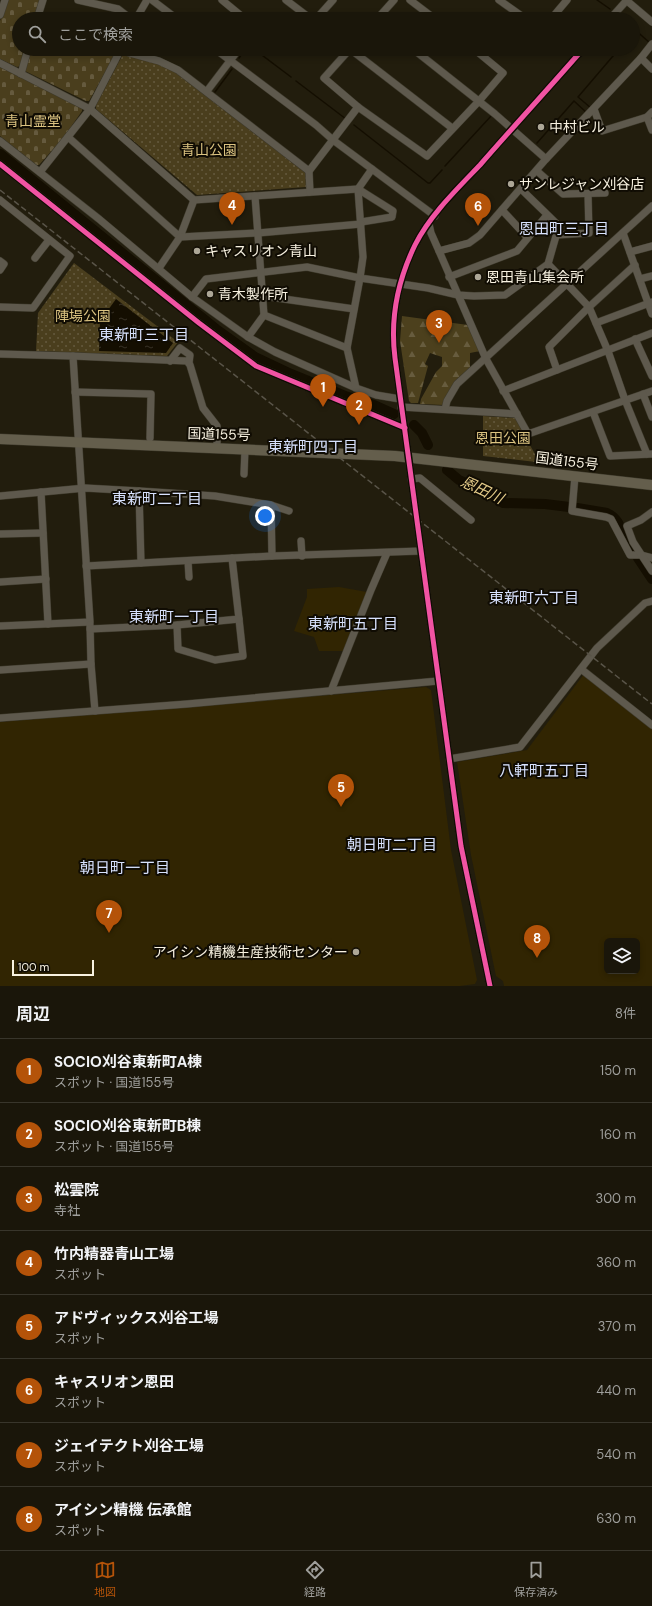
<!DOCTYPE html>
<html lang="ja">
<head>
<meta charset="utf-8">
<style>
  body { margin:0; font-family:"DM Sans","Noto Sans JP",sans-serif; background:#272318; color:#f1f3f6 }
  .controls { position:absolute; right:12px; bottom:12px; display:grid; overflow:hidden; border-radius:6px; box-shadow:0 2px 6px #0003 }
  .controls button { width:36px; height:36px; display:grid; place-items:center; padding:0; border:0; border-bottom:1px solid #38352b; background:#1a160a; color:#f1f3f6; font:20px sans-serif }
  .scale { position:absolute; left:12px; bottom:10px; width:82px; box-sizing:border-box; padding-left:4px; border:2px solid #f8f2e1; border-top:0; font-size:11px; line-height:14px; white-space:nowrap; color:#f8f2e1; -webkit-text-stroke:3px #100c03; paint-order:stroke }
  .you { position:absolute; left:265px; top:516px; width:14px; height:14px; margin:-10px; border:3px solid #fff; border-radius:50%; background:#1a73e8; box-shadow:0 0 0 6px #1a73e833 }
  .badge { display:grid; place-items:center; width:26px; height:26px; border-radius:50%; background:#b45309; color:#fff; font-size:13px; font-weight:700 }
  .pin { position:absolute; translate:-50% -33px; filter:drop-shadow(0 1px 2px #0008) }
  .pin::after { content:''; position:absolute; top:21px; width:14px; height:12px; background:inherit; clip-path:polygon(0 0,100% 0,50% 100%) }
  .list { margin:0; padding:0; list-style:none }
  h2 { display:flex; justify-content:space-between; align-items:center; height:52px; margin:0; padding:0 16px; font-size:17px }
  h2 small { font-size:13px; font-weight:400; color:#9f9f9c }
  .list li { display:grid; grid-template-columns:26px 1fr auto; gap:12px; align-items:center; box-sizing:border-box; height:64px; padding:0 16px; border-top:1px solid #38352b }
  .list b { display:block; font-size:15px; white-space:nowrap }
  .list p { margin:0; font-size:13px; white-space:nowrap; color:#9f9f9c }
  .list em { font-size:13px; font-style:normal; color:#9f9f9c }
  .icon { flex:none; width:22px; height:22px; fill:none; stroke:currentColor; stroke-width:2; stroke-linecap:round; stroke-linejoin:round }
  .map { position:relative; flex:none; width:652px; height:986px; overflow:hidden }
  .search { position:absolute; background:#1a160a; box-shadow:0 2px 6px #0003; left:12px; right:12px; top:12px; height:44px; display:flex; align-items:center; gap:10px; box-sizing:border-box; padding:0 14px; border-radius:22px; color:#9f9f9c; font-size:15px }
  .sheet { height:564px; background:#1a160a }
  nav { display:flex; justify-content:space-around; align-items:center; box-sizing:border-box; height:56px; border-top:1px solid #38352b; background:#1a160a; font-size:11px; color:#9f9f9c }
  nav a { display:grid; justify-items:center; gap:2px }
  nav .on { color:#b45309 }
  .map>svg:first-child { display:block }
  .built { fill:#312502; fill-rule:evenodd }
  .forest { fill:url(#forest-firs) }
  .cemetery { fill:url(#cemetery-stones) }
  .park { fill:url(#park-dots) }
  .water { fill:url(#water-ripples) }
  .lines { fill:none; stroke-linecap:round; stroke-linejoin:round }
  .stream { stroke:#140e01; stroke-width:1.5 }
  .river { stroke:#140e01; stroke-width:10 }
  .minor-casing { stroke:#3e3a2c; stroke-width:8 }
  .highway-casing { stroke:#3e3a2c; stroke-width:11 }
  .minor { stroke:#5e594d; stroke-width:7 }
  .highway { stroke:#645e4c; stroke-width:10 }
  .rail { stroke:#595448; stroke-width:1.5; stroke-dasharray:6 3; stroke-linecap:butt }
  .cycleway-casing { stroke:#100c03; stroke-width:8 }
  .cycleway { stroke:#f153a3; stroke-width:5 }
  .poi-dot { fill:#ada797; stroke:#100c03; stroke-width:1.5 }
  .labels { text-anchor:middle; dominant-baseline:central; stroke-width:4; stroke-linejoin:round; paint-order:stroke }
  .park-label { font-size:14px; fill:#dbc381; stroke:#100c03 }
  .poi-label { font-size:14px; fill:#f8f2e1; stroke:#100c03; text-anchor:start }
  .street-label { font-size:14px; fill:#f8f2e1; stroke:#100c03 }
  .neighbourhood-label { font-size:15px; fill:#d8e2fe; stroke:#100c03 }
  .water-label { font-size:15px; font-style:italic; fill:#e4cb89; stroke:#100c03 }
</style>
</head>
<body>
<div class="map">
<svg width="652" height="986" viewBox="0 0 652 986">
  <defs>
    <pattern id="forest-firs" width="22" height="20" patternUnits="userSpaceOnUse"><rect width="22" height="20" fill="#4c401d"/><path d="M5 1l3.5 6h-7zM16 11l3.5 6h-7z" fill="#675c3e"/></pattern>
    <pattern id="cemetery-stones" width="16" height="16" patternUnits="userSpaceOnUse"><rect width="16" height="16" fill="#4a3e1d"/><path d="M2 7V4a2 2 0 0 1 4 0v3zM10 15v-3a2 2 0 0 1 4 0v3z" fill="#655a3e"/></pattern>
    <pattern id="park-dots" width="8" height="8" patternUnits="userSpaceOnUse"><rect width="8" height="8" fill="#4a3e1d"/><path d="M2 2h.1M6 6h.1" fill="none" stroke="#655a3e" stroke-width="1.8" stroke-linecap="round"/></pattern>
    <pattern id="water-ripples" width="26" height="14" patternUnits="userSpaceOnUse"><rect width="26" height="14" fill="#140e01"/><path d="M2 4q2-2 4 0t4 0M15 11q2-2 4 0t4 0" fill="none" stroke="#373226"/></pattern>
  </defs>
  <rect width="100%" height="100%" fill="#221d0d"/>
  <g class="built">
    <path d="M339 587 367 592 343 651H319L314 637 294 631 307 597V589Z"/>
    <path d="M584 674 652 728V986H504L503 981 496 976 471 855 457 762 527 750ZM607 941H637V971H607Z"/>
    <path d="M426 687 431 690 451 850 477 980 475 984 460 986H0V722Z"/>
  </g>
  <path class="forest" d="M402 316 468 325 480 351 470 353V369L444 405 420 404 421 399 436 372 442 366V357L430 353 425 364 428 366 418 403H411L409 401 400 341Z"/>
  <g class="cemetery">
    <path d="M7 0H40L34 19H19V49H25L20 66 17 67 0 59V21Z"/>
    <path d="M30 49H110L115 51 116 53 89 101H86L25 71Z"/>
    <path d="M0 67 82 108V111L64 137 39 165H36L0 136Z"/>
  </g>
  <g class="park">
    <path d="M123 54 158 63 181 75 308 172V185L306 187 197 195 96 109V105Z"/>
    <path d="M74 263 178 342 167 356 36 351 38 313Z"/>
    <path d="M483 416 515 418 536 456V462L483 456Z"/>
  </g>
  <path class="water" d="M116 299 173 343 166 353 99 351 100 321Z"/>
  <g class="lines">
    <g class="stream">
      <path d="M597 0 610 9"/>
      <path d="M633 28 650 43"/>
      <path d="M254 49 291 77"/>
      <path d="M239 58 245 49"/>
      <path d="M296 81 346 119"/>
      <path d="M215 92 232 69"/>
      <path d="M591 108 578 97 619 49"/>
      <path d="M354 125 428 183H430L442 170"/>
      <path d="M537 143 574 101 587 113"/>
      <path d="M445 166 492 115"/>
    </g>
    <g class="river">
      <path d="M0 154 216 329 255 357 291 374 345 396 374 405 394 414"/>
      <path d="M414 425 422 433 428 445"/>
      <path d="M447 470 459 480 488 492 503 503 545 504 569 507"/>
      <path d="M577 508 607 513C619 518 621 530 626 542 628 545 631 549 634 552"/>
      <path d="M638 558 652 579"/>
    </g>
    <defs>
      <g id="minor">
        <path d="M78 0 118 9 131 19"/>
        <path d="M152 0 177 19"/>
        <path d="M222 0 245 19"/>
        <path d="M286 0 311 19"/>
        <path d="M410 0 435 19"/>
        <path d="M499 0 526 19"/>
        <path d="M626 0 652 22"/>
        <path d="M0 15 5 0"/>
        <path d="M37 19 43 0"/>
        <path d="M136 19 147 0"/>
        <path d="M316 19 333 0"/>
        <path d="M377 19 394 0"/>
        <path d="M551 19 567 0"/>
        <path d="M610 19 627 0"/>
        <path d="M115 49 159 61 178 70 309 171 358 107"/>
        <path d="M215 49 316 125 333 140 435 216"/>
        <path d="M287 49 289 50 290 49"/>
        <path d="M350 49 324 78 358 107 427 156 479 101 503 73 474 49"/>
        <path d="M350 49 452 128"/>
        <path d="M413 49 495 114 546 159"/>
        <path d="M641 58 652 69"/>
        <path d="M0 63 90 109 194 200 358 189 393 211 392 217 361 222"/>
        <path d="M21 74 28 49"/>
        <path d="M207 91 239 49"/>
        <path d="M594 109 602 131 647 117 652 112"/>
        <path d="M647 117 652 130"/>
        <path d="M68 137 180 237 194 200"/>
        <path d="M0 141 99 219 192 297 248 337 275 352 356 388 376 395 400 399"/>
        <path d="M0 164 199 323 256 366 405 428"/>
        <path d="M372 169 358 189 363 257 360 278 428 288 458 295 474 296 505 295 548 264 558 229 557 224 521 189"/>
        <path d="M309 171 310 192"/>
        <path d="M537 171 563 194 605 193"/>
        <path d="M40 172 90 109 121 49"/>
        <path d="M0 200 70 256 33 308 0 307"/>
        <path d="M502 210 527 237"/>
        <path d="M429 224 431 233 439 251 469 243 480 235 546 159 641 58 652 44"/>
        <path d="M623 233 652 314"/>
        <path d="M557 235 589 233 588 194"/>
        <path d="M439 251 486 359 528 434 652 391"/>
        <path d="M630 252 652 246"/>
        <path d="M35 258 49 240"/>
        <path d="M0 261 4 264 0 270"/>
        <path d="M548 264 589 307 608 351 625 400 647 454"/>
        <path d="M159 268 180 237 258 233 361 224"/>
        <path d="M449 277 517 251 547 215"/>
        <path d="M640 279 652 276"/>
        <path d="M263 296 354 309"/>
        <path d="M192 297 206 279 307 267 360 278 347 348 356 388"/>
        <path d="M264 315 347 348"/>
        <path d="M596 323 652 302"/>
        <path d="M248 337 264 315 255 196"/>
        <path d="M635 339 652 376"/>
        <path d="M0 354 73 356 90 622 0 626"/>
        <path d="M73 356 187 361 190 365 203 408 217 426V448"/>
        <path d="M170 361 180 348 190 355 189 363"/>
        <path d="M557 370 549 347 589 307 635 265"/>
        <path d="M503 391 652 333"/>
        <path d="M75 392 151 394 150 438"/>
        <path d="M643 394 652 417"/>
        <path d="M401 407 517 414"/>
        <path d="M445 409 447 401 457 384 652 206"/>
        <path d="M593 412 610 456 652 454"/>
        <path d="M244 474 245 449"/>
        <path d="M575 476 572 511 606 517 611 519 630 555H641L652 558"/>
        <path d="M411 479 420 478 471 520"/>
        <path d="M139 491 215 496 271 505 272 556"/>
        <path d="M41 492 48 624"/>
        <path d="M0 496 85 488 139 491 141 563"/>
        <path d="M271 505 289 511"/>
        <path d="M652 512 641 520 627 526 633 542 652 571"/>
        <path d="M0 534 43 533"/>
        <path d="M301 541 302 556"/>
        <path d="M188 561 189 577"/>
        <path d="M86 566 272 556 421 551"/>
        <path d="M0 582 46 579"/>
        <path d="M90 625 91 664 95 711"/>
        <path d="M177 625 178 649 215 660 243 656 239 619"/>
        <path d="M90 629 177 625 239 619 232 558"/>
        <path d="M581 669 652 725"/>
        <path d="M0 670 91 664"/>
        <path d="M331 691 371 590 387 553"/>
        <path d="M0 718 187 704 438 681"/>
        <path d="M449 759 520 747 597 648 645 603 652 601"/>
        <path d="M490 986 461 846 395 358C390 319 398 280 415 245 430 215 457 189 480 165 514 126 549 88 583 49"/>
      </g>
      <path id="highway" d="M0 439 395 456 652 485"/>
    </defs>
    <use href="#minor" class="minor-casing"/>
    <use href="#highway" class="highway-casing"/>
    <use href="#minor" class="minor"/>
    <use href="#highway" class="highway"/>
    <path class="rail" d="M0 190 652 704"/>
    <defs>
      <g id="cycleway">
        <path d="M0 164 199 323 256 366 405 428"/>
        <path d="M490 986 461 846 395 358C390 319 398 280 415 245 430 215 457 189 480 165 514 126 549 88 583 49"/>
      </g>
    </defs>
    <use href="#cycleway" class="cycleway-casing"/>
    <use href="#cycleway" class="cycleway"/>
  </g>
  <g class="poi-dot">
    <circle cx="541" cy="127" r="4"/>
    <circle cx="511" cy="184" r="4"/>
    <circle cx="197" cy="251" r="4"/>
    <circle cx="478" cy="277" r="4"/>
    <circle cx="210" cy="294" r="4"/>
    <circle cx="356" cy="952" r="4"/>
  </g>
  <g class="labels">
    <g class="park-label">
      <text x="33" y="121">青山霊堂</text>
      <text x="209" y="150">青山公園</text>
      <text x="83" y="316">陣場公園</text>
      <text x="503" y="438">恩田公園</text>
    </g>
    <g class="poi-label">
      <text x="549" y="127">中村ビル</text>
      <text x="519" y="184">サンレジャン刈谷店</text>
      <text x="205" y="251">キャスリオン青山</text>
      <text x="486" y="277">恩田青山集会所</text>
      <text x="218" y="294">青木製作所</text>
      <text x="348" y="952" text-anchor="end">アイシン精機生産技術センター</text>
    </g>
    <g class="street-label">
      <text transform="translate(219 434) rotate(2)">国道155号</text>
      <text transform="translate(567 461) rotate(7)">国道155号</text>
    </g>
    <g class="neighbourhood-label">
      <text x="564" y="229">恩田町三丁目</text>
      <text x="144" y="335">東新町三丁目</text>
      <text x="313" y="447">東新町四丁目</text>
      <text x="157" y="499">東新町二丁目</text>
      <text x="534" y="598">東新町六丁目</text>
      <text x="174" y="617">東新町一丁目</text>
      <text x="353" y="624">東新町五丁目</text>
      <text x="544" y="771">八軒町五丁目</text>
      <text x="392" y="845">朝日町二丁目</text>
      <text x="125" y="868">朝日町一丁目</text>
    </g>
    <g class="water-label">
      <text transform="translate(482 490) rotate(25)">恩田川</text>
    </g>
  </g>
</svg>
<div class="controls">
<button><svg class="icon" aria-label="layers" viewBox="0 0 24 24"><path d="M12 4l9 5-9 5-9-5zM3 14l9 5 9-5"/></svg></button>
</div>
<div class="scale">100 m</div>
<div class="you"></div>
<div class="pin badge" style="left:323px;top:407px">1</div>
<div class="pin badge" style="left:359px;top:425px">2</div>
<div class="pin badge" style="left:439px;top:343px">3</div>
<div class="pin badge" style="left:232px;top:225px">4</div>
<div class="pin badge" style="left:341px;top:807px">5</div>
<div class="pin badge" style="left:478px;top:226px">6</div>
<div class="pin badge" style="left:109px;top:933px">7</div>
<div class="pin badge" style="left:537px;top:958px">8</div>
<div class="search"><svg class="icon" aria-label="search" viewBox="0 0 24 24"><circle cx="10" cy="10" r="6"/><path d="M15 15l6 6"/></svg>ここで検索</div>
</div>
<section class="sheet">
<h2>周辺<small>8件</small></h2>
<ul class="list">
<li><span class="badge">1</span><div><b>SOCIO刈谷東新町A棟</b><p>スポット · 国道155号</p></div><em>150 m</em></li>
<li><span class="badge">2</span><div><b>SOCIO刈谷東新町B棟</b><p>スポット · 国道155号</p></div><em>160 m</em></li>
<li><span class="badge">3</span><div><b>松雲院</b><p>寺社</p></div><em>300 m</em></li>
<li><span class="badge">4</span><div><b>竹内精器青山工場</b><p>スポット</p></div><em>360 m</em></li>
<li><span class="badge">5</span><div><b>アドヴィックス刈谷工場</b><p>スポット</p></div><em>370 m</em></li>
<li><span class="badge">6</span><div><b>キャスリオン恩田</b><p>スポット</p></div><em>440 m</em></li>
<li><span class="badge">7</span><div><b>ジェイテクト刈谷工場</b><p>スポット</p></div><em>540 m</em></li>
<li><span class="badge">8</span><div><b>アイシン精機 伝承館</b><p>スポット</p></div><em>630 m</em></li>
</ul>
</section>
<nav>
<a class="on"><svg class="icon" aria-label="map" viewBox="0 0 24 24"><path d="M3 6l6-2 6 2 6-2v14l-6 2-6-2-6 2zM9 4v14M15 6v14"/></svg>地図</a>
<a><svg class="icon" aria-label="directions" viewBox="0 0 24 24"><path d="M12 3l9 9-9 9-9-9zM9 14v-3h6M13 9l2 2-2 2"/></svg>経路</a>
<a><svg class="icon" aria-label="saved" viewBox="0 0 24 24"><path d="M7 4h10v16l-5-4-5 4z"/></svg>保存済み</a>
</nav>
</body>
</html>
